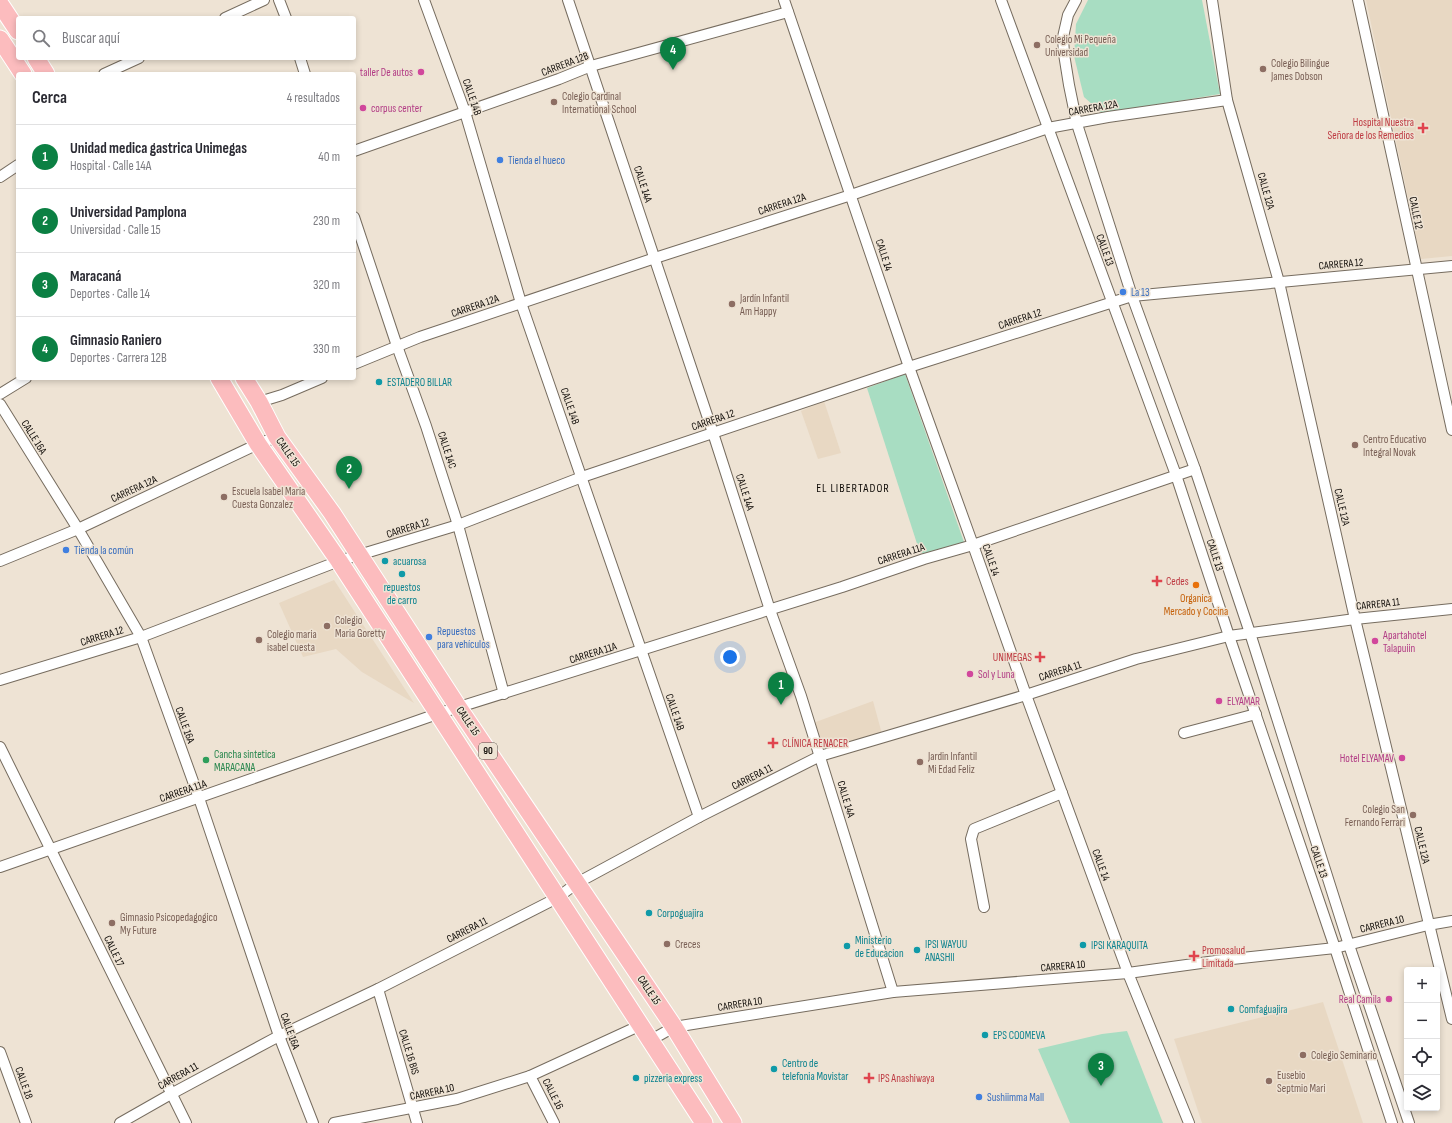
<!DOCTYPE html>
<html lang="es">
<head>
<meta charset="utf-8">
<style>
  body { margin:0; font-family:"Sofia Sans Condensed",sans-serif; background:#f2f2f3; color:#2b2b33 }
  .controls { position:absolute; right:12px; bottom:12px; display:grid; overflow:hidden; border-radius:4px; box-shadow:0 2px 6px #0003 }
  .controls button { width:36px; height:36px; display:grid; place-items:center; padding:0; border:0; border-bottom:1px solid #e1e1e2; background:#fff; color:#2b2b33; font:20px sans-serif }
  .you { position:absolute; left:730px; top:657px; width:14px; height:14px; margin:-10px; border:3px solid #fff; border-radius:50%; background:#1a73e8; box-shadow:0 0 0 6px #1a73e833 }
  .badge { display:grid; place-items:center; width:26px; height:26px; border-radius:50%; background:#0b8043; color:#fff; font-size:13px; font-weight:700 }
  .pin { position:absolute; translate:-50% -33px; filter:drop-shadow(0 1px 2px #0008) }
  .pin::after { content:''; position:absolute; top:21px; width:14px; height:12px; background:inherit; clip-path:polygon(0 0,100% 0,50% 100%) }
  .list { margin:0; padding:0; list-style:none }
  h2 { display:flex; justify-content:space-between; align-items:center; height:52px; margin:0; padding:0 16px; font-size:17px }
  h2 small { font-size:13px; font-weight:400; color:#7c7c81 }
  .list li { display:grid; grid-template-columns:26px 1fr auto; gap:12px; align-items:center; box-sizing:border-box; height:64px; padding:0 16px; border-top:1px solid #e1e1e2 }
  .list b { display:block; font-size:15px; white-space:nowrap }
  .list p { margin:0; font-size:13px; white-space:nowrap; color:#7c7c81 }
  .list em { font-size:13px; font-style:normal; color:#7c7c81 }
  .icon { flex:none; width:22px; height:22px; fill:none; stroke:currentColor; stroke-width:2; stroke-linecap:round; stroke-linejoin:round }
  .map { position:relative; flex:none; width:1452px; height:1123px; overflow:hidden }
  .search { position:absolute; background:#fff; box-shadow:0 2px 6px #0003; left:16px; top:16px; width:340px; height:44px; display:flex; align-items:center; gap:10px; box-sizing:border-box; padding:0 14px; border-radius:4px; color:#7c7c81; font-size:15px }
  .panel { position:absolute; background:#fff; box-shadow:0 2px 6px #0003; left:16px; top:72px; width:340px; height:308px; border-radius:4px }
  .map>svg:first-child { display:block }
  .built { fill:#e8d8c3 }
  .green { fill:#a8ddc2 }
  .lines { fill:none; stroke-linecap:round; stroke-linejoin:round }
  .minor-casing { stroke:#766c5f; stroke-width:12 }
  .trunk-casing { stroke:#fff; stroke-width:19 }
  .minor { stroke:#fff; stroke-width:10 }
  .trunk { stroke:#fcbcbe; stroke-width:17 }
  .education-dot { fill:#8d6e63; stroke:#eee3d4; stroke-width:1.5 }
  .hotel-dot { fill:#d1479c; stroke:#eee3d4; stroke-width:1.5 }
  .health-dot { fill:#e0444e; stroke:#eee3d4; stroke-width:1.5 }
  .shop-dot { fill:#3f7fe0; stroke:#eee3d4; stroke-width:1.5 }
  .culture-dot { fill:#0f9aa8; stroke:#eee3d4; stroke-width:1.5 }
  .food-dot { fill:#e8710a; stroke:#eee3d4; stroke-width:1.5 }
  .leisure-dot { fill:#2e9e5b; stroke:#eee3d4; stroke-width:1.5 }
  .labels { text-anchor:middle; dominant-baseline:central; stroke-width:3; stroke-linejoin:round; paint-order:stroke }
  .shield { fill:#eee3d4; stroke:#524c44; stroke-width:1 }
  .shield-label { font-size:10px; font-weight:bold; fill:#0f0b07 }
  .education-label { font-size:11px; fill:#785e54; stroke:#eee3d4; text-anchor:start }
  .street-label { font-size:11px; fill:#0f0b07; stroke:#eee3d4 }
  .hotel-label { font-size:11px; fill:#b23c85; stroke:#eee3d4; text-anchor:start }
  .health-label { font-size:11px; fill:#be3a42; stroke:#eee3d4; text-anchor:start }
  .shop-label { font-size:11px; fill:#366cbe; stroke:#eee3d4; text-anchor:start }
  .culture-label { font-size:11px; fill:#0d838f; stroke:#eee3d4; text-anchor:start }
  .food-label { font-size:11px; fill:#c56008; stroke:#eee3d4 }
  .leisure-label { font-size:11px; fill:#27864d; stroke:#eee3d4; text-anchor:start }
  .neighbourhood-label { font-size:12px; letter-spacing:1px; fill:#0f0b07; stroke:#eee3d4 }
</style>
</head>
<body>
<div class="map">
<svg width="1452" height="1123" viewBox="0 0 1452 1123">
  <rect width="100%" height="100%" fill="#eee3d4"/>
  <g class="built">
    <path d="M1366 0H1452V256L1421 259Z"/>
    <path d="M824 401 841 453 818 459 801 411Z"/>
    <path d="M334 580 414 703 362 672 336 649 303 657 279 603Z"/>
    <path d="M873 701 882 734 827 752 813 723Z"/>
    <path d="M1323 1002 1363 1123H1202L1174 1039Z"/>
  </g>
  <g class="green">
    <path d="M1088 0H1202L1220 94 1103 114 1084 97 1074 56 1076 24Z"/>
    <path d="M905 374 965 545 933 554 920 553 867 388Z"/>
    <path d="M1127 1031 1163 1123H1070L1038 1049 1102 1034Z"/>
  </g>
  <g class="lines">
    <defs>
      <g id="minor">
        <path d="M279 0 286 18"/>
        <path d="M424 0 465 112 521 303 699 817"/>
        <path d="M568 0 713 433 770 610 801 696 893 992"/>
        <path d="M784 0 909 367 973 545 1026 695 1128 973 1189 1123"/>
        <path d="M1001 0 1176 475 1229 636 1335 948 1392 1123"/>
        <path d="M1076 0 1068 15 1063 37 1064 54 1069 85 1077 124 1132 296 1195 469 1250 633 1349 945 1409 1123"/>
        <path d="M1212 0 1227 100 1279 282 1355 619 1452 1019"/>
        <path d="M1358 0 1452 430"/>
        <path d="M225 18 264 0"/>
        <path d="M300 58 305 74"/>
        <path d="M104 74 139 58"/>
        <path d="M354 151 559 79 591 66 788 12"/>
        <path d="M0 177 18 165"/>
        <path d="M354 217 397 346 426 426 458 525 504 694"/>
        <path d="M354 364 420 337 655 258 851 195 1048 128 1108 117 1227 100"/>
        <path d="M0 394 26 378"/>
        <path d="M259 402 282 395 322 378"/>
        <path d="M0 404 78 529 141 637 199 798 279 1036 313 1123"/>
        <path d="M0 561 78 529 258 444 277 437"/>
        <path d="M0 680 141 637 339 561 458 525 582 477 909 367 1132 296 1452 266"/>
        <path d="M1184 733 1256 714"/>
        <path d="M0 747 186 1123"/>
        <path d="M0 867 437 714 842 587 924 559 973 545 1195 469"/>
        <path d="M984 907 971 839 974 829 1062 793"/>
        <path d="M378 989 417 1123"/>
        <path d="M651 1040 674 1027 893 992 1128 973 1223 960 1335 948 1428 925 1452 921"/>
        <path d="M0 1052 26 1123"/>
        <path d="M530 1076 554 1123"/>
        <path d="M120 1123 171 1094 279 1036 378 989 557 898 577 883 699 817 820 756 1026 695 1136 659 1229 636 1355 619 1452 609"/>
        <path d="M334 1123 457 1099 530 1076 641 1025"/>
      </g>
      <g id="trunk">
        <path d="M0 4 18 31"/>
        <path d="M0 39 23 74"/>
        <path d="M36 58 46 74"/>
        <path d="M219 378 258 444 339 561 704 1123"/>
        <path d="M244 378 259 402 277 437 332 513 458 707 674 1027 733 1123"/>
      </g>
    </defs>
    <use href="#minor" class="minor-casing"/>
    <use href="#trunk" class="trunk-casing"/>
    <use href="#minor" class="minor"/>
    <use href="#trunk" class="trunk"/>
  </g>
  <g class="education-dot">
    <circle cx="1037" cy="45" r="4"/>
    <circle cx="1263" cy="69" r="4"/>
    <circle cx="554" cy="102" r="4"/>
    <circle cx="732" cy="304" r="4"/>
    <circle cx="1355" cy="445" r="4"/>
    <circle cx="224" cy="497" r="4"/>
    <circle cx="327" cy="626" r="4"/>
    <circle cx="259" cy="640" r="4"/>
    <circle cx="920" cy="762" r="4"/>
    <circle cx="1413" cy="815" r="4"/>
    <circle cx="112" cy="923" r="4"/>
    <circle cx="667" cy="944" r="4"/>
    <circle cx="1303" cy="1055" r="4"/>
    <circle cx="1269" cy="1081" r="4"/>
  </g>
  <g class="hotel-dot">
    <circle cx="421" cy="72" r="4"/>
    <circle cx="363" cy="108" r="4"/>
    <circle cx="1375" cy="641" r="4"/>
    <circle cx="970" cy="674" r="4"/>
    <circle cx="1219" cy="701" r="4"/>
    <circle cx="1402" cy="758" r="4"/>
    <circle cx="1389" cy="999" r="4"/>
  </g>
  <g class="health-dot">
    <path d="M1421 122h4v4h4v4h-4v4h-4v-4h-4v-4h4z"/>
    <path d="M1155 575h4v4h4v4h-4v4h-4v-4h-4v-4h4z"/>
    <path d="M1038 651h4v4h4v4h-4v4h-4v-4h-4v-4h4z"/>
    <path d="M771 737h4v4h4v4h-4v4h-4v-4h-4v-4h4z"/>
    <path d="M1192 950h4v4h4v4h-4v4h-4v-4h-4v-4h4z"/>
    <path d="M867 1072h4v4h4v4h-4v4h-4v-4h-4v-4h4z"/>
  </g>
  <g class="shop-dot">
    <circle cx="500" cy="160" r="4"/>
    <circle cx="1123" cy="292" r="4"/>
    <circle cx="66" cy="550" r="4"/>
    <circle cx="429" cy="637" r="4"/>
    <circle cx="979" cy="1097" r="4"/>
  </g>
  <g class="culture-dot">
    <circle cx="379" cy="382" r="4"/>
    <circle cx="385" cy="561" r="4"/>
    <circle cx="402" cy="574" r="4"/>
    <circle cx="649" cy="913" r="4"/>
    <circle cx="1083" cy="945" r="4"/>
    <circle cx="847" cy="946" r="4"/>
    <circle cx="917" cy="950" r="4"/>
    <circle cx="1231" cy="1009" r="4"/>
    <circle cx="985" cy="1035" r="4"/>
    <circle cx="774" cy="1069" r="4"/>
    <circle cx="636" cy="1078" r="4"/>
  </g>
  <circle class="food-dot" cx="1196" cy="585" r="4"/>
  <circle class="leisure-dot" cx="206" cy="760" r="4"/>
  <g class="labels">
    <rect class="shield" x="479" y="743" width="18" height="16" rx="3"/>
    <g class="shield-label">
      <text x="488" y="751">90</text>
    </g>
    <g class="education-label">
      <text x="1045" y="39">Colegio Mi Pequeña<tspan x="1045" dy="13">Universidad</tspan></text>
      <text x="1271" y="63">Colegio Bilingue<tspan x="1271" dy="13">James Dobson</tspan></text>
      <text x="562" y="96">Colegio Cardinal<tspan x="562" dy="13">International School</tspan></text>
      <text x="740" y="298">Jardín Infantil<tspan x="740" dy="13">Am Happy</tspan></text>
      <text x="1363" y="439">Centro Educativo<tspan x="1363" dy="13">Integral Novak</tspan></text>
      <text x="232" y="491">Escuela Isabel Maria<tspan x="232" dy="13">Cuesta Gonzalez</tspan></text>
      <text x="335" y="620">Colegio<tspan x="335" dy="13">Maria Goretty</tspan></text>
      <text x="267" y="634">Colegio maria<tspan x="267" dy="13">isabel cuesta</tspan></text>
      <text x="928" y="756">Jardin Infantil<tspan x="928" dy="13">Mi Edad Feliz</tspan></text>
      <text x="1405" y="809" text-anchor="end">Colegio San<tspan x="1405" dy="13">Fernando Ferrari</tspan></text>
      <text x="120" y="917">Gimnasio Psicopedagogico<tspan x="120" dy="13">My Future</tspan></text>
      <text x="675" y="944">Creces</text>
      <text x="1311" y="1055">Colegio Seminario</text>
      <text x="1277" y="1075">Eusebio<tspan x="1277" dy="13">Septmio Mari</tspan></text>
    </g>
    <g class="street-label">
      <text transform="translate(565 64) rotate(-21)">CARRERA 12B</text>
      <text transform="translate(472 97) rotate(71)">CALLE 14B</text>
      <text transform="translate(1093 108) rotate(-10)">CARRERA 12A</text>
      <text transform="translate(643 184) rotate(72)">CALLE 14A</text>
      <text transform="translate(1266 191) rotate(74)">CALLE 12A</text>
      <text transform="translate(782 204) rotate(-18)">CARRERA 12A</text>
      <text transform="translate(1416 213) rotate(78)">CALLE 12</text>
      <text transform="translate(1105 250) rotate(70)">CALLE 13</text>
      <text transform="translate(884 255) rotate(72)">CALLE 14</text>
      <text transform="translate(1341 264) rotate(-5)">CARRERA 12</text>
      <text transform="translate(475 306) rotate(-19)">CARRERA 12A</text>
      <text transform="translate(1020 319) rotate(-18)">CARRERA 12</text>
      <text transform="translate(570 406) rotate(71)">CALLE 14B</text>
      <text transform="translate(713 420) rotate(-19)">CARRERA 12</text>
      <text transform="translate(34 437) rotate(58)">CALLE 16A</text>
      <text transform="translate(447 450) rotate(72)">CALLE 14C</text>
      <text transform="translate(288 452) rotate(55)">CALLE 15</text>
      <text transform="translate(134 489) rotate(-25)">CARRERA 12A</text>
      <text transform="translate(745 492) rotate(72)">CALLE 14A</text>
      <text transform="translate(1342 507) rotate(77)">CALLE 12A</text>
      <text transform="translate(408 528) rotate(-17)">CARRERA 12</text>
      <text transform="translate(901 554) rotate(-18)">CARRERA 11A</text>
      <text transform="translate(1215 555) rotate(72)">CALLE 13</text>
      <text transform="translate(991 560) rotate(71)">CALLE 14</text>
      <text transform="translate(1378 604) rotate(-6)">CARRERA 11</text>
      <text transform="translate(102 636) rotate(-17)">CARRERA 12</text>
      <text transform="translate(593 653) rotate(-17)">CARRERA 11A</text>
      <text transform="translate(1060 671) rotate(-18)">CARRERA 11</text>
      <text transform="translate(675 712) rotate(71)">CALLE 14B</text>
      <text transform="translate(468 721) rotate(56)">CALLE 15</text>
      <text transform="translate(185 725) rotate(70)">CALLE 16A</text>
      <text transform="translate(752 777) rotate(-27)">CARRERA 11</text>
      <text transform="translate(183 791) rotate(-19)">CARRERA 11A</text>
      <text transform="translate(846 799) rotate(73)">CALLE 14A</text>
      <text transform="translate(1422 845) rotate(77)">CALLE 12A</text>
      <text transform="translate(1319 862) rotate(71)">CALLE 13</text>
      <text transform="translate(1101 865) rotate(70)">CALLE 14</text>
      <text transform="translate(1382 924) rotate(-14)">CARRERA 10</text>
      <text transform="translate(467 930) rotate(-27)">CARRERA 11</text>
      <text transform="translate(114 951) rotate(64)">CALLE 17</text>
      <text transform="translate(1063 966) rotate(-5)">CARRERA 10</text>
      <text transform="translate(649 990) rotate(56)">CALLE 15</text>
      <text transform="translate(740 1004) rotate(-9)">CARRERA 10</text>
      <text transform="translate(290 1031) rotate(70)">CALLE 16A</text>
      <text transform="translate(409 1052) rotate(73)">CALLE 16 BIS</text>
      <text transform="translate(178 1076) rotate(-29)">CARRERA 11</text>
      <text transform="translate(24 1083) rotate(70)">CALLE 18</text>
      <text transform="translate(432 1092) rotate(-12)">CARRERA 10</text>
      <text transform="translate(553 1094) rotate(63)">CALLE 16</text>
    </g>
    <g class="hotel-label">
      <text x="413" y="72" text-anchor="end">taller De autos</text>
      <text x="371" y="108">corpus center</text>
      <text x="1383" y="635">Apartahotel<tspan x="1383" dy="13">Talapuiin</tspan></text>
      <text x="978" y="674">Sol y Luna</text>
      <text x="1227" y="701">ELYAMAR</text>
      <text x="1394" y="758" text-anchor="end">Hotel ELYAMAV</text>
      <text x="1381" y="999" text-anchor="end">Real Camila</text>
    </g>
    <g class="health-label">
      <text x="1414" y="122" text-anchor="end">Hospital Nuestra<tspan x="1414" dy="13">Señora de los Remedios</tspan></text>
      <text x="1166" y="581">Cedes</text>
      <text x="1032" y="657" text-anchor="end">UNIMEGAS</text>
      <text x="782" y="743">CLÍNICA RENACER</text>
      <text x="1202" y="950">Promosalud<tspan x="1202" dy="13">Limitada</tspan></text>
      <text x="878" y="1078">IPS Anashiwaya</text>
    </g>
    <g class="shop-label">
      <text x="508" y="160">Tienda el hueco</text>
      <text x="1131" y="292">La 13</text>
      <text x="74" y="550">Tienda la común</text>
      <text x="437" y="631">Repuestos<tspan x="437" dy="13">para vehículos</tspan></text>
      <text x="987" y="1097">Sushiimma Mall</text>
    </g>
    <g class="culture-label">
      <text x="387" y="382">ESTADERO BILLAR</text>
      <text x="393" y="561">acuarosa</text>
      <text x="402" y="587" text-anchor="middle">repuestos<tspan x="402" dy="13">de carro</tspan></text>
      <text x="657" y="913">Corpoguajira</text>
      <text x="855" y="940">Ministerio<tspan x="855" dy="13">de Educacion</tspan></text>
      <text x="925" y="944">IPSI WAYUU<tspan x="925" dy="13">ANASHII</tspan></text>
      <text x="1091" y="945">IPSI KARAQUITA</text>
      <text x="1239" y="1009">Comfaguajira</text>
      <text x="993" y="1035">EPS COOMEVA</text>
      <text x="782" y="1063">Centro de<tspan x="782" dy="13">telefonia Movistar</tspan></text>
      <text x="644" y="1078">pizzeria express</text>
    </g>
    <g class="food-label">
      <text x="1196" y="598">Organica<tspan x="1196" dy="13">Mercado y Cocina</tspan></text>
    </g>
    <g class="leisure-label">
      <text x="214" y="754">Cancha sintetica<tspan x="214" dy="13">MARACANA</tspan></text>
    </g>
    <g class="neighbourhood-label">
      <text x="853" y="488">EL LIBERTADOR</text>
    </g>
  </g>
</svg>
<div class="controls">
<button>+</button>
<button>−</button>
<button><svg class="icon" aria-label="locate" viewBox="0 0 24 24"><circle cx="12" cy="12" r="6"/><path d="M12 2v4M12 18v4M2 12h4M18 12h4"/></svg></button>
<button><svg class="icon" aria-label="layers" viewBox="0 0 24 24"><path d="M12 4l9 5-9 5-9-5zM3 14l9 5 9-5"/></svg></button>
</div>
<div class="you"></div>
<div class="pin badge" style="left:781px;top:705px">1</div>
<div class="pin badge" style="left:349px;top:489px">2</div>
<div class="pin badge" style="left:1101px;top:1086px">3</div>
<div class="pin badge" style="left:673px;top:70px">4</div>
<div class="search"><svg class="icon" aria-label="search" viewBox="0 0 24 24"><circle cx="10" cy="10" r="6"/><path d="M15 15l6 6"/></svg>Buscar aquí</div>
<section class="panel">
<h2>Cerca<small>4 resultados</small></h2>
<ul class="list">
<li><span class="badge">1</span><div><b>Unidad medica gastrica Unimegas</b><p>Hospital · Calle 14A</p></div><em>40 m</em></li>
<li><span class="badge">2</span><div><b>Universidad Pamplona</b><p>Universidad · Calle 15</p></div><em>230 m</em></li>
<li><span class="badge">3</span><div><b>Maracaná</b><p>Deportes · Calle 14</p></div><em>320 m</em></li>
<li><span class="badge">4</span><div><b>Gimnasio Raniero</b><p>Deportes · Carrera 12B</p></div><em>330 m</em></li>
</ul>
</section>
</div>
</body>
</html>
